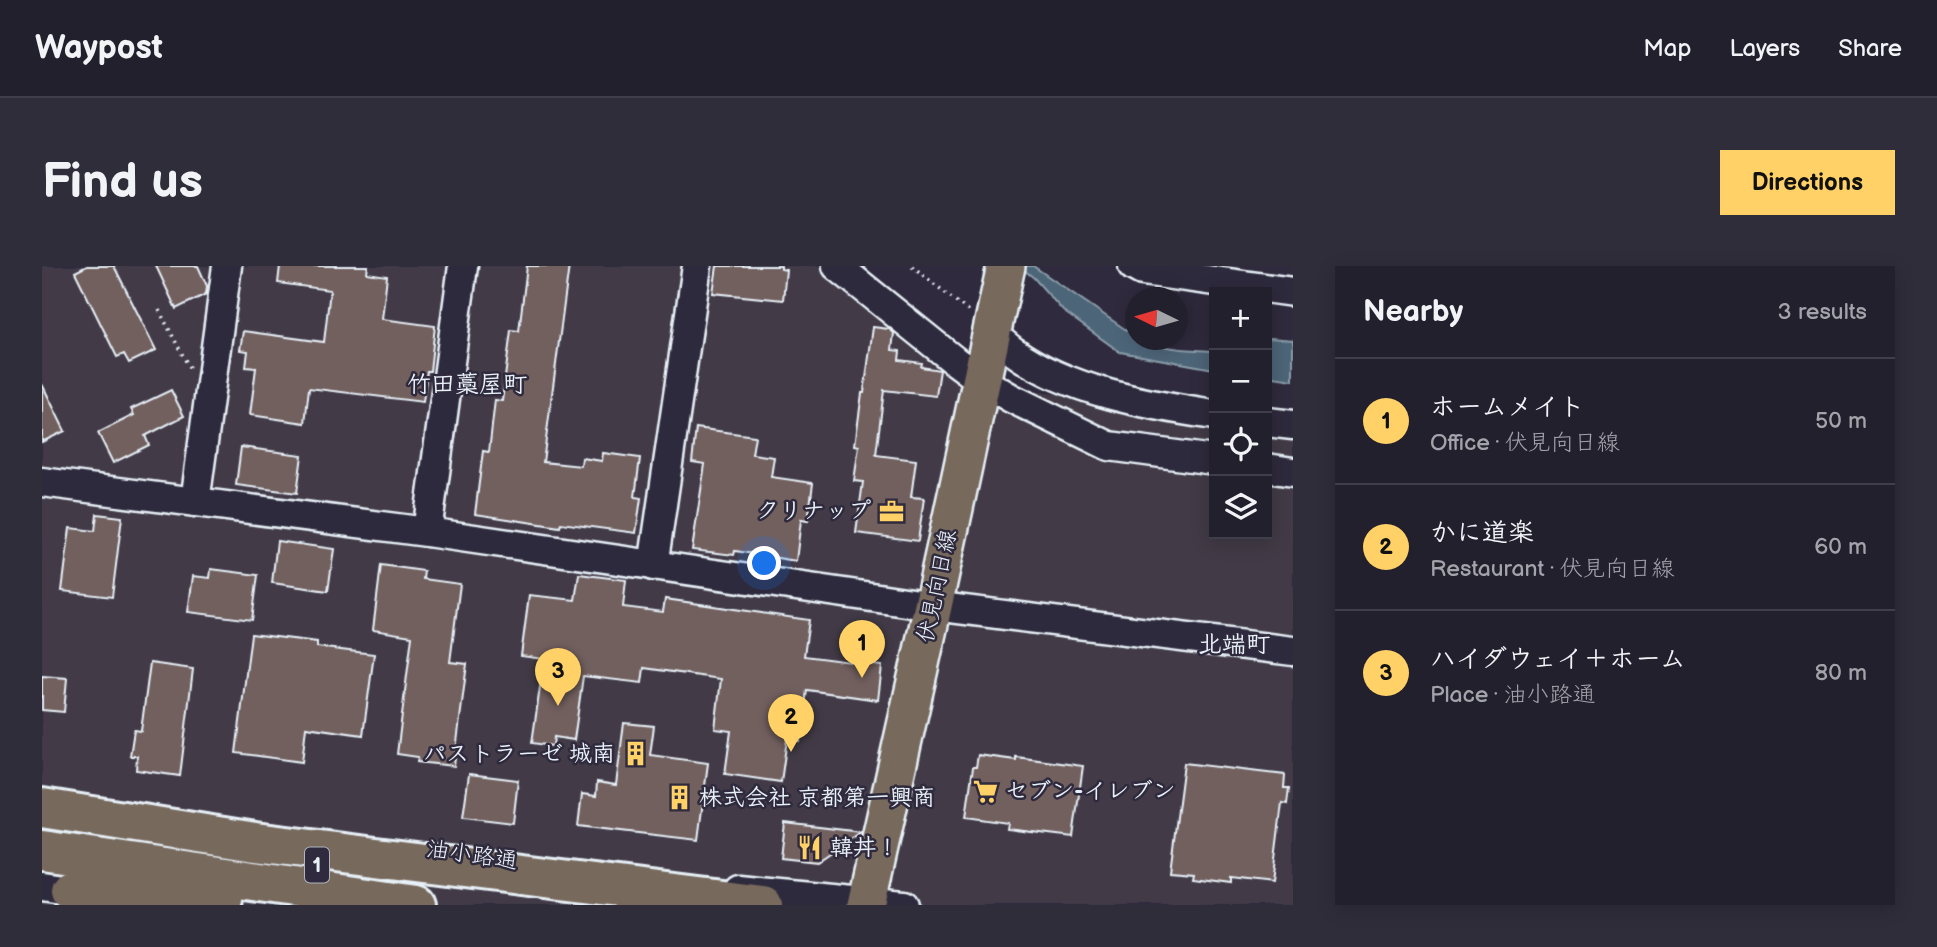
<!DOCTYPE html>
<html lang="en">
<head>
<meta charset="utf-8">
<style>
  body { margin:0; font-family:"Balsamiq Sans","Klee One",sans-serif; background:#2f2d3a; color:#f1f3f6 }
  .controls { position:absolute; right:21px; top:21px; display:grid; overflow:hidden; border-radius:0px; box-shadow:0 4px 18px #0003 }
  .controls button { width:63px; height:63px; display:grid; place-items:center; padding:0; border:0; border-bottom:2px solid #403e4a; background:#23202e; color:#f1f3f6; font:35px sans-serif }
  .compass { position:absolute; left:1083px; top:21px; width:63px; height:63px; border-radius:50%; background:#23202e; box-shadow:0 4px 18px #0003; rotate:275deg }
  .you { position:absolute; left:723px; top:298px; width:24px; height:24px; margin:-18px; border:5px solid #fff; border-radius:50%; background:#1a73e8; box-shadow:0 0 0 10px #1a73e833 }
  .badge { display:grid; place-items:center; width:46px; height:46px; border-radius:50%; background:#ffd166; color:#111; font-size:23px; font-weight:700 }
  .pin { position:absolute; translate:-50% -58px; filter:drop-shadow(0 2px 4px #0008) }
  .pin::after { content:''; position:absolute; top:37px; width:24px; height:21px; background:inherit; clip-path:polygon(0 0,100% 0,50% 100%) }
  .list { margin:0; padding:0; list-style:none }
  h2 { display:flex; justify-content:space-between; align-items:center; height:91px; margin:0; padding:0 28px; font-size:30px }
  h2 small { font-size:23px; font-weight:400; color:#a3a3aa }
  .list li { display:grid; grid-template-columns:46px 1fr auto; gap:21px; align-items:center; box-sizing:border-box; height:126px; padding:0 28px; border-top:2px solid #403e4a }
  .list b { display:block; font-size:26px; white-space:nowrap }
  .list p { margin:0; font-size:23px; white-space:nowrap; color:#a3a3aa }
  .list em { font-size:23px; font-style:normal; color:#a3a3aa }
  .icon { flex:none; width:38px; height:38px; fill:none; stroke:currentColor; stroke-width:2; stroke-linecap:round; stroke-linejoin:round }
  .map { position:relative; flex:none; width:1251px; height:639px; overflow:hidden; border-radius:0px }
  header { display:flex; align-items:center; gap:42px; box-sizing:border-box; height:98px; padding:0 35px; background:#23202e; border-bottom:2px solid #403e4a }
  header strong { font-size:33px }
  nav { display:flex; gap:38px; margin-inline-start:auto; font-size:24px }
  .intro { display:flex; align-items:center; justify-content:space-between; box-sizing:border-box; height:168px; padding:0 42px }
  h1 { margin:0; font-size:49px }
  .button { padding:18px 32px; border-radius:0px; background:#ffd166; color:#111; font-size:24px; font-weight:700 }
  main { display:flex; gap:42px; padding:0 42px }
  aside { flex:1; background:#23202e; border-radius:0px; box-shadow:0 4px 18px #0003 }
  .map>svg:first-child { display:block }
  .built { fill:#433a47 }
  .water { fill:#4d6578; stroke:#8b9dab; stroke-width:2 }
  .building { fill:#72605f; stroke:#e8f1f8; stroke-width:2 }
  .lines { fill:none; stroke-linecap:round; stroke-linejoin:round }
  .minor-casing { stroke:#e8f1f8; stroke-width:33 }
  .major-casing { stroke:#e8f1f8; stroke-width:42 }
  .highway-casing { stroke:#e8f1f8; stroke-width:44 }
  .path { stroke:#e8f1f8; stroke-width:3.5; stroke-dasharray:2 5; stroke-linecap:butt }
  .minor { stroke:#2f2a3d; stroke-width:28 }
  .major { stroke:#77695c; stroke-width:37 }
  .highway { stroke:#77695c; stroke-width:38 }
  .labels { text-anchor:middle; dominant-baseline:central; stroke-width:5; stroke-linejoin:round; paint-order:stroke }
  .shield { fill:#2f2a3d; stroke:#b0b5c0; stroke-width:2 }
  .shield-label { font-size:21px; font-weight:bold; fill:#e8f1f8 }
  .poi-label { font-size:23px; font-weight:bold; fill:#e8f1f8; stroke:#2f2a3d; text-anchor:start }
  .street-label { font-size:23px; fill:#e8f1f8; stroke:#2f2a3d }
  .neighbourhood-label { font-size:24px; font-weight:bold; fill:#e8f1f8; stroke:#2f2a3d }
</style>
</head>
<body>
<header>
<strong>Waypost</strong>
<nav><a>Map</a><a>Layers</a><a>Share</a></nav>
</header>
<div class="intro"><h1>Find us</h1><a class="button">Directions</a></div>
<main>
<div class="map">
<svg width="1251" height="639" viewBox="0 0 1251 639">
  <rect width="100%" height="100%" fill="#2f2a3d"/>
  <filter id="ink" filterUnits="userSpaceOnUse"><feTurbulence type="fractalNoise" baseFrequency=".0143" numOctaves="2"/><feDisplacementMap in="SourceGraphic" scale="14" xChannelSelector="R" yChannelSelector="G"/><feConvolveMatrix kernelMatrix="1 2 1 2 8 2 1 2 1" color-interpolation-filters="sRGB"/></filter>
  <g filter="url(#ink)">
    <path class="built" d="M0 0H816L973 123 1172 148V268H1225V155L1251 158V639H0Z"/>
    <g class="water">
      <path d="M977 0H991L1093 70 1094 74C1106 74 1119 81 1132 82 1145 84 1159 84 1172 85V103L1078 86 1021 45 992 12Z"/>
      <path d="M1228 72 1251 74V114L1225 110V75Z"/>
    </g>
    <g class="building">
      <path d="M45 0H72L114 84 87 97 82 88 75 91 33 6Z"/>
      <path d="M114 0H156L165 20 164 28 134 43Z"/>
      <path d="M238 0H326L325 7 345 10 340 53 393 60 388 105H385L381 136 267 122 263 157 208 149 214 102 204 101 206 85 198 84 201 65 282 76 288 24 236 17Z"/>
      <path d="M485 0H527L501 196 539 200 540 192 560 195 561 187 598 192 593 231 599 232 594 267 519 257 518 261 433 248 441 185 447 186 453 134 460 135 469 64 477 65Z"/>
      <path d="M675 0H739V3L744 4 741 34 671 27Z"/>
      <path d="M831 61 847 63 852 67 850 84 858 85 857 94 880 97 879 101 898 104 894 130 842 124 834 189 874 194 869 231 882 232 876 275 814 267 821 216 812 215 817 180 813 179 820 127H822Z"/>
      <path d="M0 118 23 165 0 176Z"/>
      <path d="M129 124 142 150 103 170 107 179 71 197 56 167 92 149 89 143Z"/>
      <path d="M654 162 713 170 710 188 732 191 729 211 771 217 766 255 759 254 754 295 693 285 692 289 650 284 663 198 650 196Z"/>
      <path d="M199 181 260 189 255 227 194 219Z"/>
      <path d="M55 248 80 251 70 331 20 325 28 262 53 265Z"/>
      <path d="M235 275 292 283 286 325 230 317Z"/>
      <path d="M339 299 382 305 381 313 418 318 408 396 425 398 412 500 375 496 376 491 355 488 370 370 331 364Z"/>
      <path d="M169 303 216 309 210 354 146 346 151 310 168 312Z"/>
      <path d="M537 308 584 314 581 341 621 346 623 333 767 354 762 390 840 400 836 434 765 424 758 475 745 473 739 516 683 508 689 465 673 463 679 413 602 402 600 417 541 410 532 474 512 471 511 480 490 477 502 393 479 390 487 329 533 334Z"/>
      <path d="M209 368 275 376V381L332 388 321 469 264 461 260 496 194 487Z"/>
      <path d="M108 397 151 403 138 510 94 504 95 490H88L92 464 99 465Z"/>
      <path d="M0 410 25 412 22 446 0 444Z"/>
      <path d="M582 457 612 460 608 489 666 497 656 574 536 560 540 528 554 530 555 516 574 519Z"/>
      <path d="M936 489 974 494V491L1041 500 1031 571 965 563 966 557 924 551 931 501H934Z"/>
      <path d="M1142 497 1243 509 1242 522H1247L1245 538 1240 537 1230 617 1189 612V617L1151 612 1152 607 1128 605Z"/>
      <path d="M427 508 476 514 471 557 421 551Z"/>
      <path d="M743 557 819 566 775 596 739 592Z"/>
    </g>
    <g class="lines">
      <defs>
        <g id="minor">
          <path d="M795 0 913 95 940 115 969 132 1067 180 1172 194"/>
          <path d="M1091 0 1100 5 1251 26"/>
          <path d="M950 68C957 73 964 80 971 85 1026 125 1106 139 1172 149"/>
          <path d="M1225 156 1251 159"/>
          <path d="M1225 202 1251 206"/>
          <path d="M0 216 385 266 891 340 1251 385"/>
          <path d="M153 236 185 0"/>
          <path d="M385 266 421 0"/>
          <path d="M611 300 655 0"/>
          <path d="M0 620 45 627"/>
          <path d="M696 623 862 639"/>
        </g>
        <path id="major" d="M824 639 891 340 964 0"/>
        <g id="highway">
          <path d="M0 542 213 576 721 639"/>
          <path d="M0 584 374 639"/>
          <path d="M28 624 181 633"/>
        </g>
      </defs>
      <use href="#minor" class="minor-casing"/>
      <use href="#major" class="major-casing"/>
      <use href="#highway" class="highway-casing"/>
      <g class="path">
        <path d="M870 0 926 45"/>
        <path d="M117 44 148 103"/>
      </g>
      <use href="#minor" class="minor"/>
      <use href="#major" class="major"/>
      <use href="#highway" class="highway"/>
    </g>
  </g>
  <defs>
    <symbol id="office-bare" viewBox="-9 -9 18 18"><path d="M-6-3h4V-5.5h4V-3h4V5H-6ZM-1-4.5V-3h2v-1.5ZM-6 0V1H6V0Z" fill="#ffd166" stroke="#2f2a3d" stroke-width="2.5" paint-order="stroke"/></symbol>
    <symbol id="building-bare" viewBox="-9 -9 18 18"><path d="M-4-6H4V6H1V3H-1V6H-4ZM-2.5-4.3h1.7v1.8h-1.7ZM.8-4.3h1.7v1.8H.8ZM-2.5-1h1.7V.8h-1.7ZM.8-1h1.7V.8H.8Z" fill="#ffd166" stroke="#2f2a3d" stroke-width="2.5" paint-order="stroke"/></symbol>
    <symbol id="supermarket-bare" viewBox="-9 -9 18 18"><path d="M-6-5.5h2.5l.6 2H6L4.5 2H-2.5L-4.4-4H-6ZM-1.5 3.2a1.3 1.3 0 1 0 .1 0ZM3 3.2a1.3 1.3 0 1 0 .1 0Z" fill="#ffd166" stroke="#2f2a3d" stroke-width="2.5" paint-order="stroke"/></symbol>
    <symbol id="restaurant-bare" viewBox="-9 -9 18 18"><path d="M-5-6h1v4h1v-4h1v4h1v-4h1v5L-1.5 .5V6h-2V.5L-5-1ZM5-6V6H3V1.5H1.5Q1.5-4 5-6Z" fill="#ffd166" stroke="#2f2a3d" stroke-width="2.5" paint-order="stroke"/></symbol>
  </defs>
  <g fill-rule="evenodd">
    <use href="#office-bare" x="832" y="228" width="35" height="35"/>
    <use href="#building-bare" x="576" y="470" width="35" height="35"/>
    <use href="#supermarket-bare" x="926" y="508" width="35" height="35"/>
    <use href="#building-bare" x="620" y="514" width="35" height="35"/>
    <use href="#restaurant-bare" x="750" y="564" width="35" height="35"/>
  </g>
  <g class="labels">
    <rect class="shield" x="263" y="581.5" width="24" height="35" rx="5"/>
    <g class="shield-label">
      <text x="275" y="599">1</text>
    </g>
    <g class="poi-label">
      <text x="829" y="245" text-anchor="end">クリナップ</text>
      <text x="573" y="488" text-anchor="end">パストラーゼ 城南</text>
      <text x="963" y="525">セブン-イレブン</text>
      <text x="657" y="532">株式会社 京都第一興商</text>
      <text x="788" y="582">韓丼！</text>
    </g>
    <g class="street-label">
      <text transform="translate(895 320) rotate(-78)">伏見向日線</text>
      <text transform="translate(430 589) rotate(8)">油小路通</text>
    </g>
    <g class="neighbourhood-label">
      <text x="425" y="118">竹田藁屋町</text>
      <text x="1192" y="378">北端町</text>
    </g>
  </g>
</svg>
<div class="controls">
<button>+</button>
<button>−</button>
<button><svg class="icon" aria-label="locate" viewBox="0 0 24 24"><circle cx="12" cy="12" r="6"/><path d="M12 2v4M12 18v4M2 12h4M18 12h4"/></svg></button>
<button><svg class="icon" aria-label="layers" viewBox="0 0 24 24"><path d="M12 4l9 5-9 5-9-5zM3 14l9 5 9-5"/></svg></button>
</div>
<svg class="compass" viewBox="-18 -18 36 36"><path d="M0-13l5 13h-10z" fill="#e53935"/><path d="M0 13l5-13h-10z" fill="#a3a3aa"/></svg>
<div class="you"></div>
<div class="pin badge" style="left:820px;top:412px">1</div>
<div class="pin badge" style="left:749px;top:486px">2</div>
<div class="pin badge" style="left:516px;top:440px">3</div>
</div>
<aside>
<h2>Nearby<small>3 results</small></h2>
<ul class="list">
<li><span class="badge">1</span><div><b>ホームメイト</b><p>Office · 伏見向日線</p></div><em>50 m</em></li>
<li><span class="badge">2</span><div><b>かに道楽</b><p>Restaurant · 伏見向日線</p></div><em>60 m</em></li>
<li><span class="badge">3</span><div><b>ハイダウェイ＋ホーム</b><p>Place · 油小路通</p></div><em>80 m</em></li>
</ul>
</aside>
</main>
</body>
</html>
